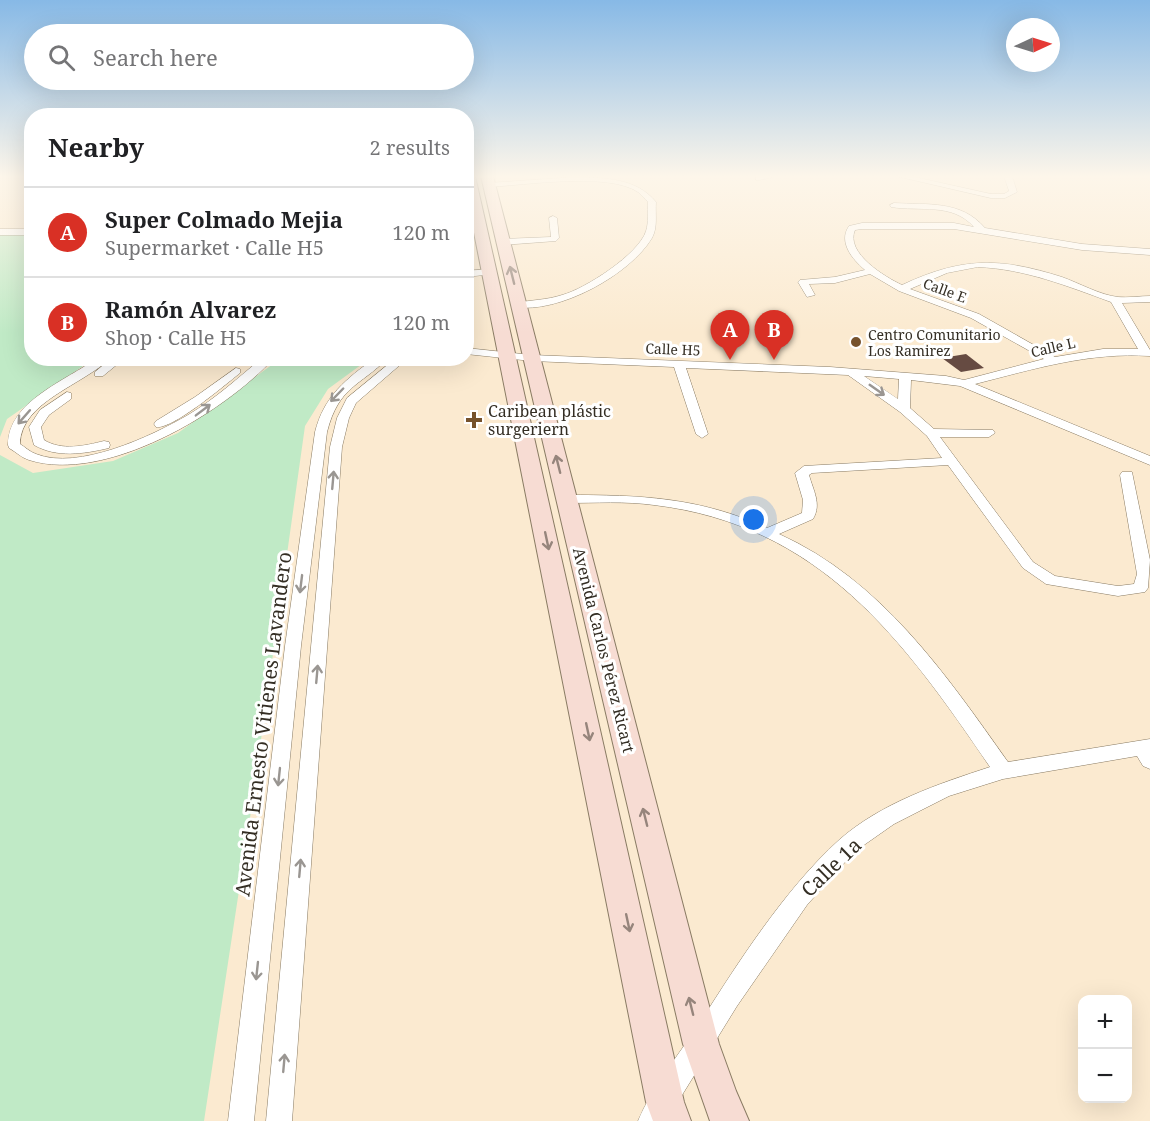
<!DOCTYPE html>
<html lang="en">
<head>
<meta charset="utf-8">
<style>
  body { margin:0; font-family:"Noto Serif",serif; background:#f6f6f6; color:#202124 }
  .controls { position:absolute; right:18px; bottom:18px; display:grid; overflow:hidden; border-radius:12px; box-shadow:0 6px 24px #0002 }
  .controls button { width:54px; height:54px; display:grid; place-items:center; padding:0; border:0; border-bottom:2px solid #e0e0e0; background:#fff; color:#202124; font:30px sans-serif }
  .compass { position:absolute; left:1006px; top:18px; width:54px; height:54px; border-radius:50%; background:#fff; box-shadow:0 6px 24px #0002; rotate:86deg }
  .you { position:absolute; left:754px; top:520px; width:21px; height:21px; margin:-15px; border:4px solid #fff; border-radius:50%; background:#1a73e8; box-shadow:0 0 0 9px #1a73e833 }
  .badge { display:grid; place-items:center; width:39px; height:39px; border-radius:50%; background:#d93025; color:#fff; font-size:20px; font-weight:700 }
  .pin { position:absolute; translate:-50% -50px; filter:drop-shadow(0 2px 3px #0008) }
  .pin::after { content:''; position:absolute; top:32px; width:21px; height:18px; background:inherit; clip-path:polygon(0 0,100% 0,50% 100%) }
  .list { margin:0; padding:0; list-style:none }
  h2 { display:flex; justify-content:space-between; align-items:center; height:78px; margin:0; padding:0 24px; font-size:26px }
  h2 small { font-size:20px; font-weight:400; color:#757577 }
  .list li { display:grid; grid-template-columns:39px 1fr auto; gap:18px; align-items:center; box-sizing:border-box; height:90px; padding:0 24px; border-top:2px solid #e0e0e0 }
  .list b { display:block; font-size:22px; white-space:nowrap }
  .list p { margin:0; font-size:20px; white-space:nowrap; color:#757577 }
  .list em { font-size:20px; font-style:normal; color:#757577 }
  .icon { flex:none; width:33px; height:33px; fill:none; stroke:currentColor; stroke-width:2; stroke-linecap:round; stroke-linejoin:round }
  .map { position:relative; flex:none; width:1150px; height:1121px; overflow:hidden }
  .search { position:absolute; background:#fff; box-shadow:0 6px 24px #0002; left:24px; top:24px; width:450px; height:66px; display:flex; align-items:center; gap:15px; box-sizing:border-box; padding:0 21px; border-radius:33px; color:#757577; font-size:22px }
  .panel { position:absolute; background:#fff; box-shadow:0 6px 24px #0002; left:24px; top:108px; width:450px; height:258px; border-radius:24px }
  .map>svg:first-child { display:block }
  .green { fill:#c0eac6 }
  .building { fill:#664b42 }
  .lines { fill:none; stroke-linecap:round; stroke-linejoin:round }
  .minor-casing { stroke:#897b63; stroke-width:1 }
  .secondary-casing { stroke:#897b63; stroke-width:2 }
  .minor { fill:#fff; fill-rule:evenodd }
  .secondary { fill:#f7dcd3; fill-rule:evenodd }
  .oneway { stroke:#96857c }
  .oneway2 { stroke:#9a9692 }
  .poi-dot { fill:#76522c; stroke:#fff; stroke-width:2 }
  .labels { text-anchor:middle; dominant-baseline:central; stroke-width:6; stroke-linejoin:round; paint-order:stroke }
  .far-street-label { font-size:14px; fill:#342e24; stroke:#fff }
  .far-poi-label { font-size:14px; fill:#342e24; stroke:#fff; text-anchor:start }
  .poi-label { font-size:16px; fill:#342e24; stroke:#fff; text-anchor:start }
  .street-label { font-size:16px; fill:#342e24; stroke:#fff }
  .near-street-label { font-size:20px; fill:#342e24; stroke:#fff }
</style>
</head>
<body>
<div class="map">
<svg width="1150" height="1121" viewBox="0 0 1150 1121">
  <rect width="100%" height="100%" fill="#fbead0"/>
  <g class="green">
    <path d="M0 234 31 235 32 358 93 359 7 419 0 437Z"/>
    <path d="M280 359H369L328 389 305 426 250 818 204 1121H0V455L33 473 113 461 178 433Z"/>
  </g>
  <path class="building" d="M966 354 984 368 961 372 942 358Z"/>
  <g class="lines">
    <defs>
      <g id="minor">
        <path d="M756 176H778L759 180H756Z"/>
        <path d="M896 176H910L991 194H1004L1009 191 1004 176H1012L1017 192 1005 198H991Z"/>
        <path d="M576 177C606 178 636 178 656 202 655 214 658 227 652 238 630 275 558 314 515 307V303C531 300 547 300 562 295 585 289 639 254 646 231 649 222 647 212 648 202 645 199 642 195 638 192 608 172 526 185 489 187L485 185 489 183Z"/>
        <path d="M894 203C928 205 961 200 985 228L1082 244 1150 249V255L1082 250 954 229H862L855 230C845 253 885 277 902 285 962 257 999 257 1062 277 1079 283 1100 295 1118 297 1128 298 1140 296 1150 296V302L1122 303 1150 350V356C1089 352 1034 369 975 384L1150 456V465L960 386 911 380 910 408 934 429 993 430 995 433 989 437H940L1033 562 1055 576 1118 586 1134 584 1137 574 1120 475 1122 472H1132L1150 560 1148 588 1145 592 1118 596 1046 584 1023 568 948 465 812 473 809 475C813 490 822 504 813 519L779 534C881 580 945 673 1008 762L1150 739V769L1143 766 1137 756 1003 779 949 796 894 824 854 852 807 905 737 1006 666 1121H638C652 1087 681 1052 701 1021 739 961 786 888 839 840 881 803 938 784 990 767 903 639 820 525 654 505 625 501 596 503 567 503L560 499 567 495C640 495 699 497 767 528L802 513 803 500 795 473 804 466 942 458 927 436 900 412 848 375 686 368 708 434 702 438 696 434 674 367 532 361 466 354V348L532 355 830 367 946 376 964 380 1044 359 971 318 899 291 870 274 835 283 809 284 815 295 807 297 798 282 800 280 835 277 865 270C852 259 838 242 849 226L862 223H954L974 227C952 202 920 212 891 207L890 205ZM978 267C1025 269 1067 286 1111 302L1138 349H1103L1055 357 979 314 910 289 947 273ZM864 376 899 379 898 399Z"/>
        <path d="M553 216 557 218 559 238 556 241 503 245 499 242 503 239 551 237 549 218Z"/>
        <rect x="0" y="229" width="32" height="6"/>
        <path d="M490 269 493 270V274L466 277V271Z"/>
        <path d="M97 358H110C84 385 21 401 20 444 25 447 30 452 36 454 78 471 152 436 188 415 215 399 238 378 262 358H274C224 413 105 484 29 460 22 458 16 452 9 448L8 445C8 401 66 381 97 358Z"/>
        <path d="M112 358H125L103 376H95V372Z"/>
        <path d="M375 358H388C359 387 339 386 327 432L301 646 254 1121H228L285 646 315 432C324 396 346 379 375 358Z"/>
        <path d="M396 358H408L356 403 349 418 342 447 292 1121H266L330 447 337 418 347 398Z"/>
        <path d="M236 368 240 369V373C225 385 172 430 156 427L154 424 156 421 195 397Z"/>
        <path d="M67 392 71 393V399L49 415 41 427 44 440C62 451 84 446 104 441L109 442 110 445 109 448C83 454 57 458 34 445L29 427 40 410Z"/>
      </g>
      <g id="secondary">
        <path d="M466 176H475L684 1102 691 1121H653L646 1102 466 192Z"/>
        <path d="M481 176H493L719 1044 736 1091 749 1121H710L683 1044Z"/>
      </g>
    </defs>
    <use href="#minor" class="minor-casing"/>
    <use href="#secondary" class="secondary-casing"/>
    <use href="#minor" class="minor"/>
    <use href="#secondary" class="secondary"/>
  </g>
  <defs><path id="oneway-shaft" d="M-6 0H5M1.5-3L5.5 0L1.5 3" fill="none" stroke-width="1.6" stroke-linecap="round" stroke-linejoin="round" transform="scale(1.5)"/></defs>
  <g class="oneway">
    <use href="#oneway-shaft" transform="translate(512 275) rotate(-104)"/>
    <use href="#oneway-shaft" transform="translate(558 464) rotate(-104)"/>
    <use href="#oneway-shaft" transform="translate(547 541) rotate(78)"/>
    <use href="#oneway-shaft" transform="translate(588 732) rotate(78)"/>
    <use href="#oneway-shaft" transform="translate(645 817) rotate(-104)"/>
    <use href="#oneway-shaft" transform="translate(628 923) rotate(78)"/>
    <use href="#oneway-shaft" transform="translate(691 1006) rotate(-104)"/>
  </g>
  <g class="oneway2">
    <use href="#oneway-shaft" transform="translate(877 390) rotate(35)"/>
    <use href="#oneway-shaft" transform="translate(337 395) rotate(134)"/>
    <use href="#oneway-shaft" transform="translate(203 410) rotate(-37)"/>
    <use href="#oneway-shaft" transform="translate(24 417) rotate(131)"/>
    <use href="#oneway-shaft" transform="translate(333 480) rotate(-85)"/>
    <use href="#oneway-shaft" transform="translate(301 584) rotate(97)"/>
    <use href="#oneway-shaft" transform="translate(317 674) rotate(-85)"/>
    <use href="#oneway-shaft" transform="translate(279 777) rotate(96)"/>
    <use href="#oneway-shaft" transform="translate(300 868) rotate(-85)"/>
    <use href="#oneway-shaft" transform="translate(257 971) rotate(96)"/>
    <use href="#oneway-shaft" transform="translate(284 1063) rotate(-85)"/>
  </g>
  <linearGradient id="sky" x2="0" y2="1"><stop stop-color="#87b9e6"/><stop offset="0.53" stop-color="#fdf6ea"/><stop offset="1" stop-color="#fdf6ea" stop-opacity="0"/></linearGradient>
  <rect width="1150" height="333" fill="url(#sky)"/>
  <g class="poi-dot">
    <circle cx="856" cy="342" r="6"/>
    <path d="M471 411h6v6h6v6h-6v6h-6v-6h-6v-6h6z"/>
  </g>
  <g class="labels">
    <g class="far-street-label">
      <text transform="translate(945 290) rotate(20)">Calle E</text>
      <text transform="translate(1053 347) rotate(-13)">Calle L</text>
      <text transform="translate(673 349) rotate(2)">Calle H5</text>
    </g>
    <g class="far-poi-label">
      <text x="868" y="334">Centro Comunitario<tspan x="868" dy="16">Los Ramirez</tspan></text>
    </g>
    <g class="poi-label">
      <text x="488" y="411">Caribean plástic<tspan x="488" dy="18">surgeriern</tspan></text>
    </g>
    <g class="street-label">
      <text transform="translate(604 650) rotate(76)">Avenida Carlos Pérez Ricart</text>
    </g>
    <g class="near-street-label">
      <text transform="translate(263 724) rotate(-83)">Avenida Ernesto Vitienes Lavandero</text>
      <text transform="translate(831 867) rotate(-44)">Calle 1a</text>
    </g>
  </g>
</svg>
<div class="controls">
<button>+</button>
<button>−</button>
</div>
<svg class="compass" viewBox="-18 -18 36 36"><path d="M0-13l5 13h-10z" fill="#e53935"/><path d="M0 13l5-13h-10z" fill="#757577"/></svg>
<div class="you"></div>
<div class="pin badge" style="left:730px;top:360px">A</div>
<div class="pin badge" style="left:774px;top:360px">B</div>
<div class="search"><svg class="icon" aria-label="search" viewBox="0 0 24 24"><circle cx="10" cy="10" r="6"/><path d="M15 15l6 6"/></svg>Search here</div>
<section class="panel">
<h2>Nearby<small>2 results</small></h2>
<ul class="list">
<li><span class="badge">A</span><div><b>Super Colmado Mejia</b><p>Supermarket · Calle H5</p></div><em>120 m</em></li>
<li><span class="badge">B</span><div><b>Ramón Alvarez</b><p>Shop · Calle H5</p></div><em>120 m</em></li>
</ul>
</section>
</div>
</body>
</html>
